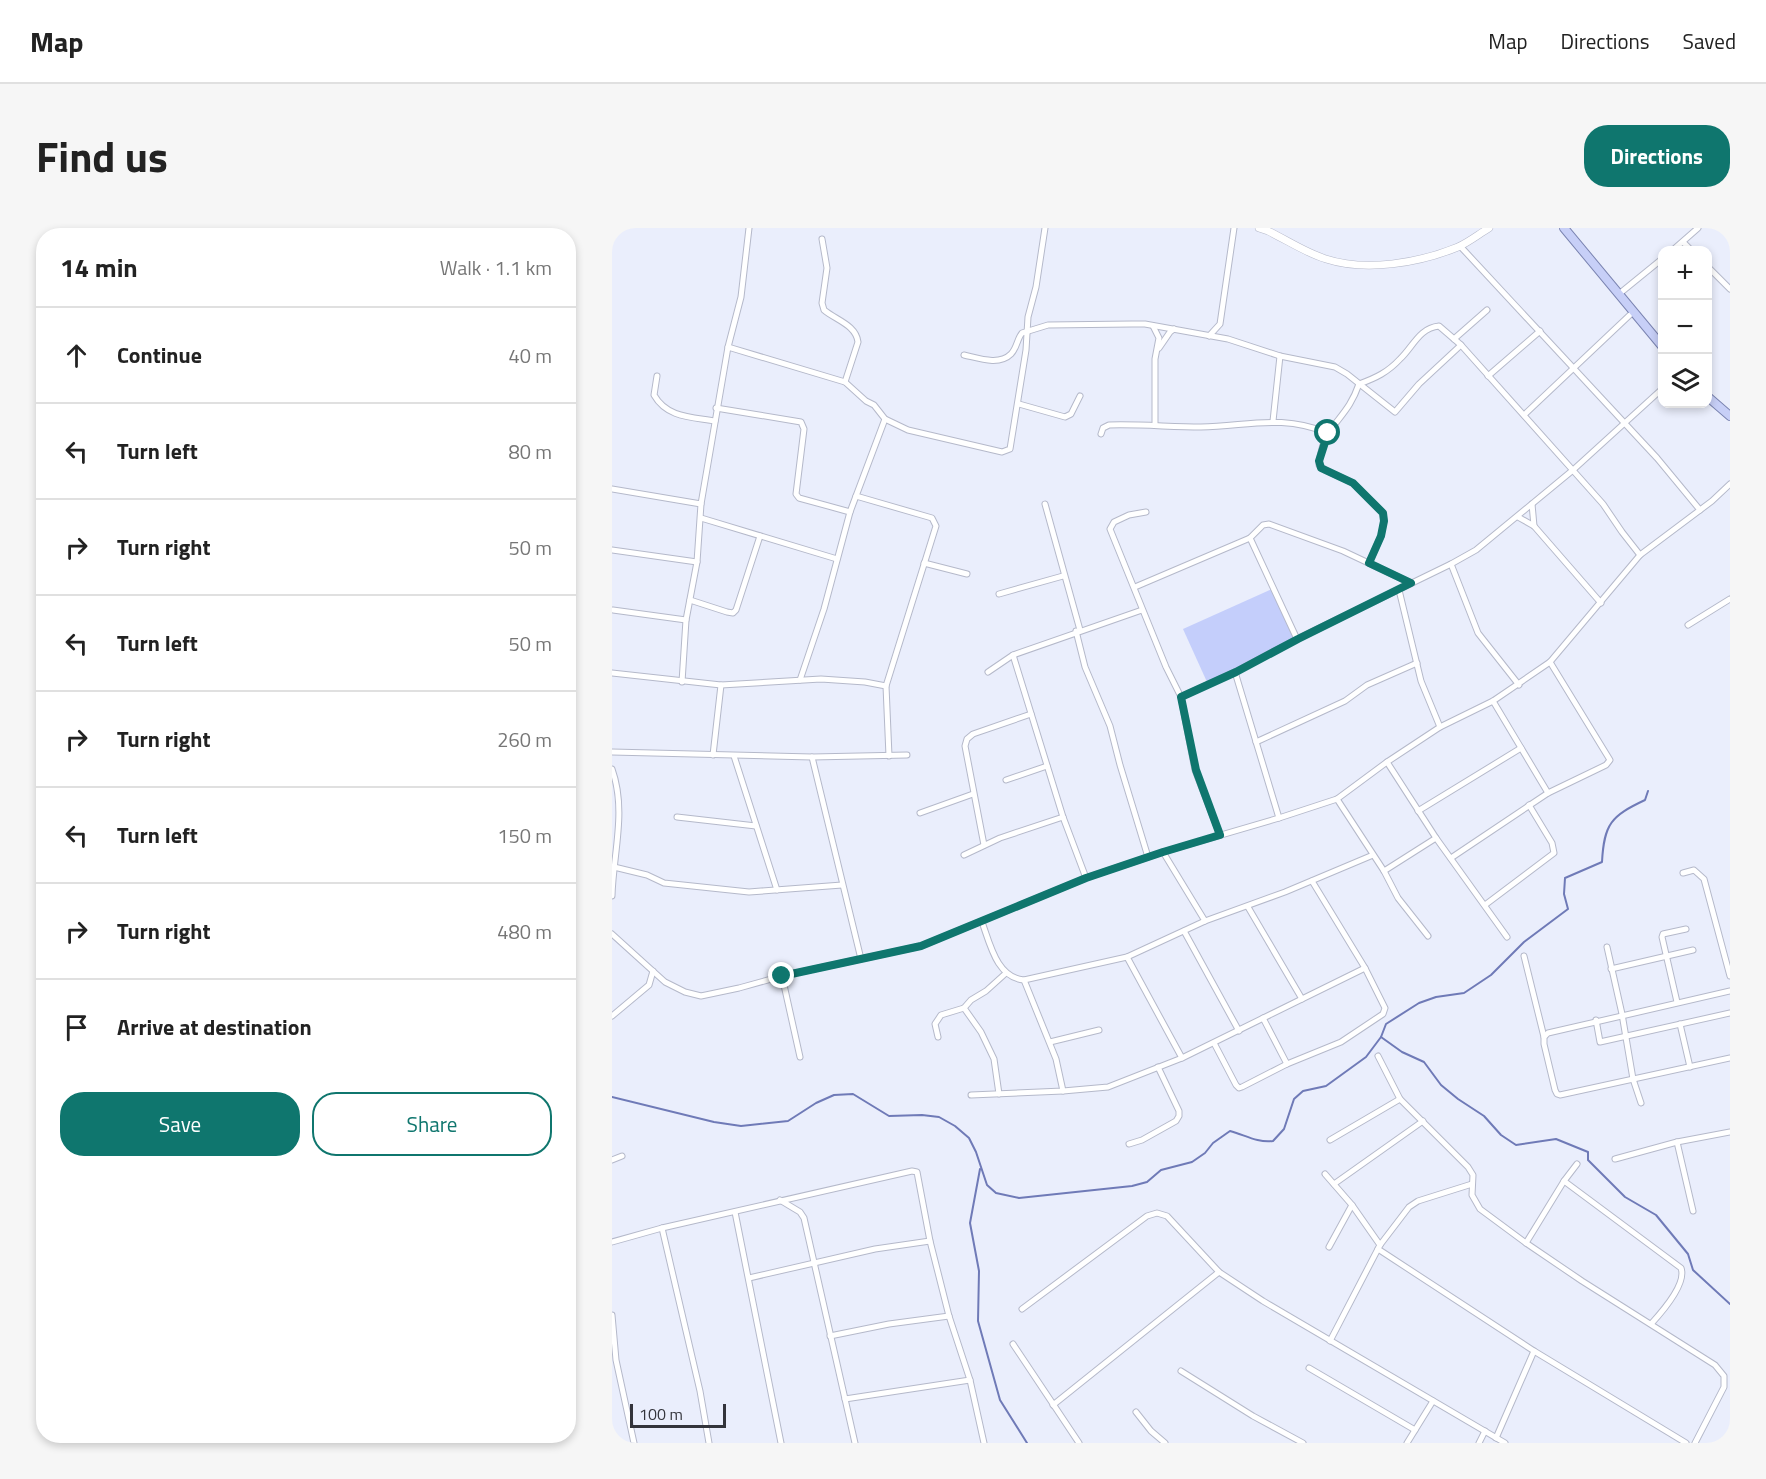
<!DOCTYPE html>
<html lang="en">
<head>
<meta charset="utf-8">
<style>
  body { margin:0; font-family:"Titillium Web",sans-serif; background:#f6f6f6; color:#222 }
  .controls { position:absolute; right:18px; top:18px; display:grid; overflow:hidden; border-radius:12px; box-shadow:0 3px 9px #0003 }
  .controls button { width:54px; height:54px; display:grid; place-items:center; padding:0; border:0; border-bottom:2px solid #e0e0e0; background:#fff; color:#222; font:30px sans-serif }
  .scale { position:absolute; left:18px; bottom:15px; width:96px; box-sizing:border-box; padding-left:6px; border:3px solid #33343b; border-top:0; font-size:16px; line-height:21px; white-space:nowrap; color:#33343b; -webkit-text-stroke:4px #eaeefc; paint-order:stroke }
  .stop { position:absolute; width:18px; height:18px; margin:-14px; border:4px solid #0f766e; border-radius:50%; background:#fff }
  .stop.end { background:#0f766e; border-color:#fff; box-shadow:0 2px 6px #0008 }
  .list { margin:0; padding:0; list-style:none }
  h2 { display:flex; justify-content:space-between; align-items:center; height:78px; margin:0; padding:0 24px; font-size:26px }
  h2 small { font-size:20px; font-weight:400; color:#767676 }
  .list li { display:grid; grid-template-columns:39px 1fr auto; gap:18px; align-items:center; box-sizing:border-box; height:96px; padding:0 24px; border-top:2px solid #e0e0e0 }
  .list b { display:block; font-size:22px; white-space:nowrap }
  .list em { font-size:20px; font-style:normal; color:#767676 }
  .actions { display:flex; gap:12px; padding:18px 24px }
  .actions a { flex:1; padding:14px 0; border:2px solid #0f766e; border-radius:24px; text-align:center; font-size:21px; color:#0f766e }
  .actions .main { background:#0f766e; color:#fff }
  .icon { flex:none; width:33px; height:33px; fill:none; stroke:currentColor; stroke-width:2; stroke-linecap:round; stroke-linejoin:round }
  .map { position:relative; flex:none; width:1118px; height:1215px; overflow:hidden; border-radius:24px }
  header { display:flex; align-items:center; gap:36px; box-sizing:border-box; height:84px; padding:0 30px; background:#fff; border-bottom:2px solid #e0e0e0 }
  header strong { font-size:28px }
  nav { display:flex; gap:33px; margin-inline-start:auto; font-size:21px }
  .intro { display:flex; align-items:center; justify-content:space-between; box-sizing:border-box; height:144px; padding:0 36px }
  h1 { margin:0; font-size:42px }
  .button { padding:15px 27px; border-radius:24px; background:#0f766e; color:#fff; font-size:21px; font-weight:700 }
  main { display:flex; gap:36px; padding:0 36px }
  aside { flex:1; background:#fff; border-radius:24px; box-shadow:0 3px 9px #0003 }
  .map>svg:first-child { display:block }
  .green { fill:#c4cefb }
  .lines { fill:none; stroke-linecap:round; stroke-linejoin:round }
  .stream { stroke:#6f7ab7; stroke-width:2 }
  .minor-casing { stroke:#b5b9ca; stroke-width:7 }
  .tertiary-casing { stroke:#b5b9ca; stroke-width:8 }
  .primary-casing { stroke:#7b84b1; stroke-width:10 }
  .minor { stroke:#fff; stroke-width:5 }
  .tertiary { stroke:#fff; stroke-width:7 }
  .primary { stroke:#c7cff7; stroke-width:8 }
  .route { stroke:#0f766e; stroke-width:8 }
</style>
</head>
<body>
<header>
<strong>Map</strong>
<nav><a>Map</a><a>Directions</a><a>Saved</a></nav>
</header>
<div class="intro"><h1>Find us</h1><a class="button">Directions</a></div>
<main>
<aside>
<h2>14 min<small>Walk · 1.1 km</small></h2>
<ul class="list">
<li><svg class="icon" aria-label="ahead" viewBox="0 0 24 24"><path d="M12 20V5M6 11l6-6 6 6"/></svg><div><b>Continue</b></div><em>40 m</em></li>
<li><svg class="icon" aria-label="left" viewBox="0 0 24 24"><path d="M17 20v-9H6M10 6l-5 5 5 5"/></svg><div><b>Turn left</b></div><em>80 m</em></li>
<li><svg class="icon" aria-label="right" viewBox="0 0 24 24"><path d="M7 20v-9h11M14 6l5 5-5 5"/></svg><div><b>Turn right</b></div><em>50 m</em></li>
<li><svg class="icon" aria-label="left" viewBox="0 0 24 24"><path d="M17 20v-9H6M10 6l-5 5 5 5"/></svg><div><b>Turn left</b></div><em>50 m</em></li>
<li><svg class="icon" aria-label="right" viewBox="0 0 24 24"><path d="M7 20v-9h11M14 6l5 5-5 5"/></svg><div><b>Turn right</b></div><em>260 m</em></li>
<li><svg class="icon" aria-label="left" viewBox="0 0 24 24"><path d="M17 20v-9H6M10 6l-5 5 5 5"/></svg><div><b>Turn left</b></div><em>150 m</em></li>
<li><svg class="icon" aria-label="right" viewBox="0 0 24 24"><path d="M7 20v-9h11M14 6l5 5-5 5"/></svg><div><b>Turn right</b></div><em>480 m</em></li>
<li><svg class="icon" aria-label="arrive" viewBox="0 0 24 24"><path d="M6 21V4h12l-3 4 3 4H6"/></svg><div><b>Arrive at destination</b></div></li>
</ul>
<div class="actions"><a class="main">Save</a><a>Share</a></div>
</aside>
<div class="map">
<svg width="1118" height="1215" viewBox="0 0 1118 1215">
  <rect width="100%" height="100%" fill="#eaeefc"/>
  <path class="green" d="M660 361 683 414 595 454 571 401Z"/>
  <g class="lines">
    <g class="stream">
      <path d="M769 809 790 824 812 834 829 857 846 871 872 888 889 907 904 917 944 911 976 924V932L1013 969 1044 987 1076 1026 1081 1042 1118 1076"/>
      <path d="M0 869 102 894 129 898 176 893 204 875 222 867 241 866 277 888 310 887 327 889 343 898 357 910 364 924 375 957 384 965 407 970 520 958 535 954 549 942 580 934 593 925 601 915 618 903C633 907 645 915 661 913L672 901 682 871 691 863 714 858 754 829 769 809 774 796 807 775 824 769 852 765 879 747 912 714 956 681 952 666 953 650 990 634C992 596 999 588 1033 572L1036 563"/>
      <path d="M368 941 358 995 367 1043 366 1093 388 1172 415 1215"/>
    </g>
    <defs>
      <g id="minor">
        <path d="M210 11 215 40 210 75 212 82C224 92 244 97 246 114L233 154"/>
        <path d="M1071 14 1079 22"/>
        <path d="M848 18 1045 230 1088 282"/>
        <path d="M1061 22 1086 0"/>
        <path d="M1096 39 1118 61"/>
        <path d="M1007 66 1050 31"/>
        <path d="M541 98 547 110 543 131V196"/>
        <path d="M597 108 608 96 622 0"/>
        <path d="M842 111 875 82"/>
        <path d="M116 119 233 154 254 173 262 177 273 191 296 202 390 224 398 221 414 122 416 89 424 59 433 0"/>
        <path d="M547 120 558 104 562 101"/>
        <path d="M352 127C366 130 387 138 399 126 405 120 405 111 410 105L436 97 520 96H533L616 111 668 128 723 139 735 146 783 184 807 156 849 117"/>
        <path d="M45 148 42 167C55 190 80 189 103 193"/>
        <path d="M876 148 928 103"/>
        <path d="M747 156C764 150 776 144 788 131 801 119 807 100 827 98L849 117 991 276 1010 304 1028 327"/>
        <path d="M747 156C739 179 730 186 717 204 711 213 708 227 707 237L713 242 741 255 771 285 772 293 769 308 757 335"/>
        <path d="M407 176 453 189 459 186 468 168"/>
        <path d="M104 180 189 194 192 201 184 266 187 270 238 284"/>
        <path d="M912 187 1021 84"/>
        <path d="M661 193 668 128"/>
        <path d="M489 206 491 200 497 197C528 196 559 199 589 199 637 198 669 186 716 205"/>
        <path d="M0 261 89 276"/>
        <path d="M244 268 320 290 324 298 274 458 277 528"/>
        <path d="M433 276 468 402"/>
        <path d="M920 276 922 298"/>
        <path d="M534 284 517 287 502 294 498 301 554 439 569 469 583 542 608 607"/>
        <path d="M906 289 922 298 989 375"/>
        <path d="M89 290 225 331"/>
        <path d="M638 310 685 411"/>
        <path d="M0 322 85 334"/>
        <path d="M312 335 355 346"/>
        <path d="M839 336 866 405 907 457"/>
        <path d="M523 359 638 310 651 297 657 296 731 323 799 355"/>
        <path d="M787 362 809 453 828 499"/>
        <path d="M387 366 451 348"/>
        <path d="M78 372 115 384 121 385 124 382 148 308"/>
        <path d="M1 382 74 392"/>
        <path d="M1076 397 1118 371"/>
        <path d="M464 403 473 439 498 498 508 537 536 629"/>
        <path d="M401 427 451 589 474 650"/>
        <path d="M376 444 401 427 530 382"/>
        <path d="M623 444 667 590"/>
        <path d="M0 445 109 457 209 451 253 454 274 458"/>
        <path d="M188 452 212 381 238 284 273 191"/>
        <path d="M70 454 74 392 85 334 89 276 116 119 129 69 137 0"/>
        <path d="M569 469 623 444 685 411 839 336 864 322 961 242 1050 161"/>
        <path d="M881 473 936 565"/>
        <path d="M644 514 733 473 755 457 805 435"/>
        <path d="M0 524 200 529 295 527"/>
        <path d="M101 527 109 457"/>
        <path d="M122 528 165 662"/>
        <path d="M200 529 249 731"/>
        <path d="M775 534 824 610 895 709"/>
        <path d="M0 541C15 583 1 626 0 668"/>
        <path d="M394 552 435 538"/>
        <path d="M725 571 772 643 786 670 816 708"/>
        <path d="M806 583 909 520"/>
        <path d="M308 585 361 566"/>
        <path d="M65 589 144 598"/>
        <path d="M372 617 353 518 355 511 361 506 419 486"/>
        <path d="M551 624 593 693"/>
        <path d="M352 627 388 610 451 589"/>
        <path d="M839 630 936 565 994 537 998 532 938 434"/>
        <path d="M2 639 35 647 52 655 137 664 230 657"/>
        <path d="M772 643 824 610"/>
        <path d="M1071 645 1082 642 1092 651 1118 748"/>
        <path d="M873 677 942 625 940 615 917 577"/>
        <path d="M636 679 690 771"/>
        <path d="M370 694C378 716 385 750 412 752L515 729 593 693 673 664 761 627"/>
        <path d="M572 703 627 803"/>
        <path d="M0 706 53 754 73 764 89 768 127 760 170 748 309 718 474 650 551 624 667 590 725 571 775 534 828 499 881 473 938 434 1028 327 1100 273 1118 256"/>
        <path d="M995 719 1010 786 1021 851 1029 875"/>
        <path d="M912 728 932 809"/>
        <path d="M515 729 570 830"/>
        <path d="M999 741 1081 722"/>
        <path d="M170 748 188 829"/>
        <path d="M412 752 444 831 451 863"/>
        <path d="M1118 763 936 805 932 809V816L943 862 945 866 948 867 1118 830"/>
        <path d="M1065 774 1050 709 1051 706 1074 701"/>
        <path d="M0 788 37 757 41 743"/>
        <path d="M651 790 675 836"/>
        <path d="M984 792 988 814 1118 785"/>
        <path d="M1068 796 1078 839"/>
        <path d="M326 809 323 796 329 787 352 780"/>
        <path d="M438 814 487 802"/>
        <path d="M602 815 624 857 627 860 630 859 675 836 729 814 771 786 773 780 753 740 700 653"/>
        <path d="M766 828 788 871"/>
        <path d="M387 866 382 831 369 804 352 780 359 772 374 763 394 745"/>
        <path d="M359 867 451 863 496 859 570 830 753 740"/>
        <path d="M718 912 788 871 856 939 861 947 860 967 868 981 914 1015 970 1053 1103 1137 1112 1148V1159L1083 1215"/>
        <path d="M1065 914 1081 983"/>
        <path d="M517 916 530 912 564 893 567 888V883L546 839"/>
        <path d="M1003 931 1065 914 1118 904"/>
        <path d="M0 932 10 928"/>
        <path d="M713 946 740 977 768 1017"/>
        <path d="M952 953 1069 1040C1075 1056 1050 1084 1039 1096"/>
        <path d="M722 956 811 893"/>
        <path d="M168 972 188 984 192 990 243 1215"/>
        <path d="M123 984 169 1215"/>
        <path d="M50 1000 88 1163 97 1215"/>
        <path d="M0 1014 50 1000 300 943 305 944 318 1013 337 1088 358 1152 372 1215"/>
        <path d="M914 1015 952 953 965 936"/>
        <path d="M717 1019 740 977"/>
        <path d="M766 1021 922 1123 1074 1215"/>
        <path d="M137 1050 263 1021 318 1013"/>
        <path d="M410 1081 535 988 545 985 555 988 607 1044 651 1073 893 1215"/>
        <path d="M0 1087 4 1132 22 1215"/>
        <path d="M218 1108 277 1096 337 1088"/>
        <path d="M718 1113 768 1017 797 979 806 973 860 956"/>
        <path d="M401 1116 467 1215"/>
        <path d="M697 1140 803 1202"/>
        <path d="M569 1143 641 1188 691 1215"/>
        <path d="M233 1171 358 1152"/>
        <path d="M441 1177 607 1044"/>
        <path d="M524 1184 539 1203 553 1215"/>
        <path d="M884 1210 922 1123"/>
        <path d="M795 1215 821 1173"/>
        <path d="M867 1215 873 1203"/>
      </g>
      <path id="tertiary" d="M647 0 656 3C675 12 694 25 714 31 754 44 807 35 846 19 857 14 867 6 877 0"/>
      <g id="primary">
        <path d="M952 0 1050 118"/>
        <path d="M1096 169 1118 188"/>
      </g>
    </defs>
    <use href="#minor" class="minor-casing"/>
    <use href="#tertiary" class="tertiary-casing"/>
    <use href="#primary" class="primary-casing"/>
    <use href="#minor" class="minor"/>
    <use href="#tertiary" class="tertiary"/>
    <use href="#primary" class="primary"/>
  </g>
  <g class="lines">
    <path class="route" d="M170 748 309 718 474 650 551 624 608 607 584 542 569 469 624 444 686 411 799 355 757 335 769 308 772 293 771 285 741 255 709 240 707 233 716 205"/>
  </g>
</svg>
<div class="controls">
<button>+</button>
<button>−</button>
<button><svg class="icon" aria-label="layers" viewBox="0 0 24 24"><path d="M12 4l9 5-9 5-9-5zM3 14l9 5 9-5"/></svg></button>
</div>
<div class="scale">100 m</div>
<div class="stop" style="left:716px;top:205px"></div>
<div class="stop end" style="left:170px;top:748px"></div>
</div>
</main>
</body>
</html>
